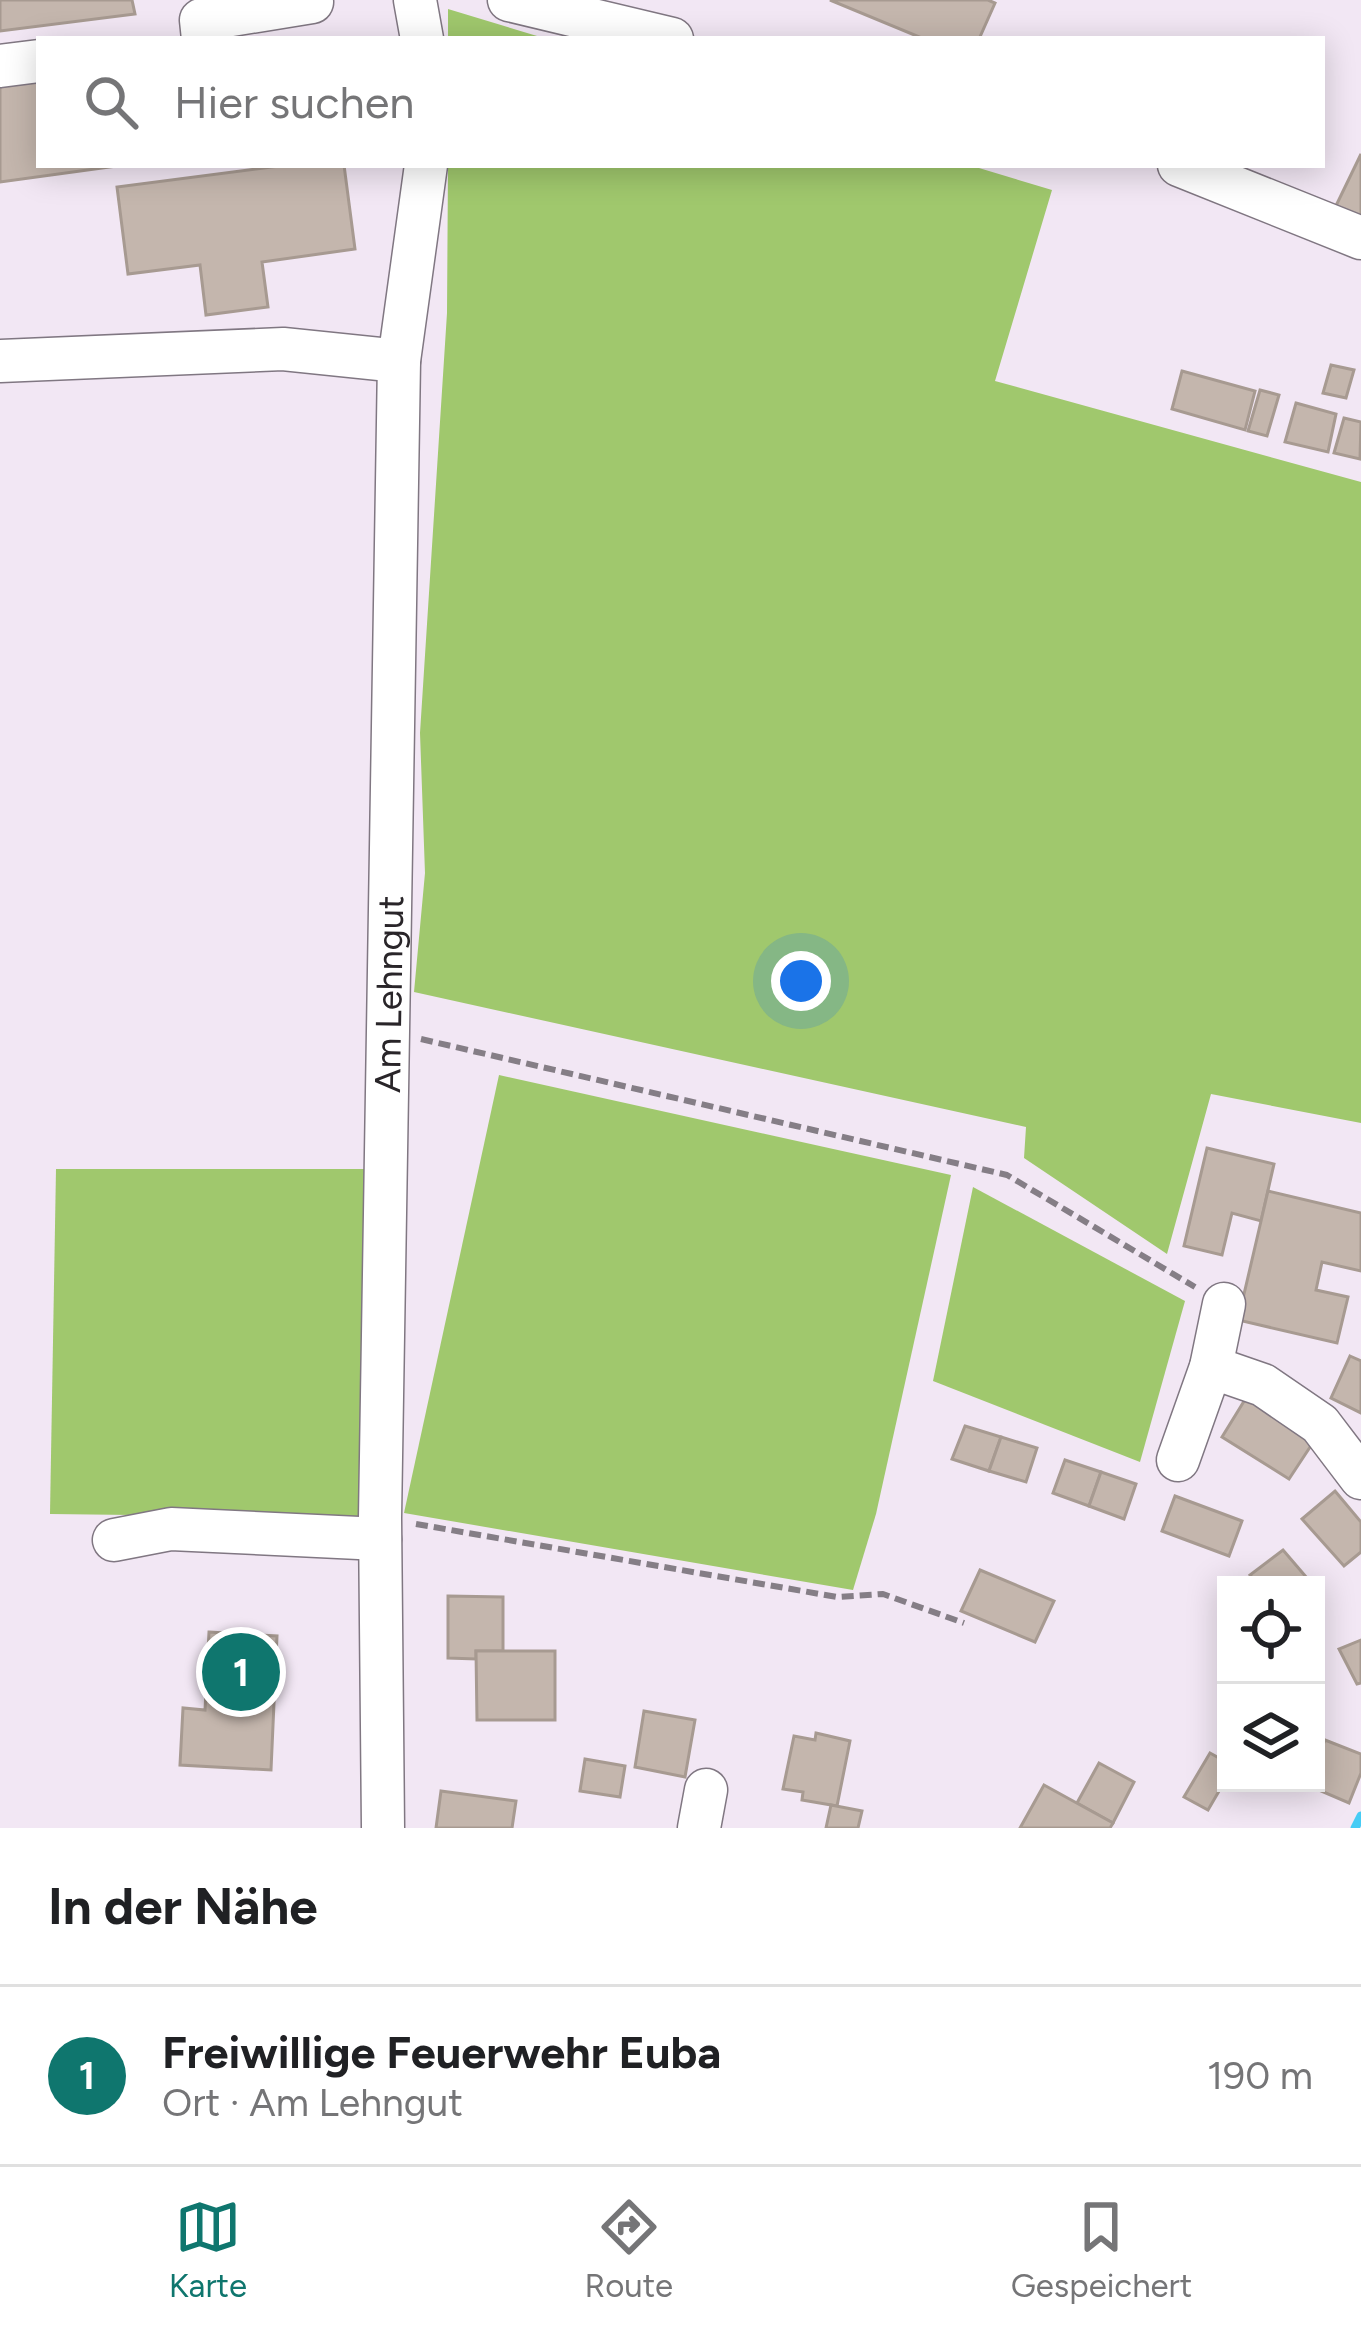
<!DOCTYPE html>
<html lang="de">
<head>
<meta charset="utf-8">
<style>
  body { margin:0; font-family:Figtree,sans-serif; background:#f6f6f6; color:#202124 }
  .controls { position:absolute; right:36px; bottom:36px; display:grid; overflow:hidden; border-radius:0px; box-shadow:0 6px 30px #0003 }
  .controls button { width:108px; height:108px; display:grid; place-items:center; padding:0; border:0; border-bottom:3px solid #e0e0e0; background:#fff; color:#202124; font:60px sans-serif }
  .you { position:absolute; left:801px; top:981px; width:42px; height:42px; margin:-30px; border:9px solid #fff; border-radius:50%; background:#1a73e8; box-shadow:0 0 0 18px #1a73e833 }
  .badge { display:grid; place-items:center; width:78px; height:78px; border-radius:50%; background:#0f766e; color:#fff; font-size:39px; font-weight:700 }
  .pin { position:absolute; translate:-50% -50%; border:6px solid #fff; box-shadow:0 3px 12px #0006 }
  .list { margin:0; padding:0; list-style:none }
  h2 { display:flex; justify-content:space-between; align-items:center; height:156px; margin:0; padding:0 48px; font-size:51px }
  h2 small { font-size:39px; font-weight:400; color:#757577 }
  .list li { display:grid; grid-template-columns:78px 1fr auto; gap:36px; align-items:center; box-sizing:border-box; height:180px; padding:0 48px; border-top:3px solid #e0e0e0 }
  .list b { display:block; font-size:45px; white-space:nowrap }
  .list p { margin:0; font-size:39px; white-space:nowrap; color:#757577 }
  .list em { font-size:39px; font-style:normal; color:#757577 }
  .icon { flex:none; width:66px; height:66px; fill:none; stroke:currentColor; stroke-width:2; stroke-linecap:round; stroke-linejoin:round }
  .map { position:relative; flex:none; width:1361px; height:1828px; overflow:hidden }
  .search { position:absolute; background:#fff; box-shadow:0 6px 30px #0003; left:36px; right:36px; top:36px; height:132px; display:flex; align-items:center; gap:30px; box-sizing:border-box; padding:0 42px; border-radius:0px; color:#757577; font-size:45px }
  .sheet { height:336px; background:#fff }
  nav { display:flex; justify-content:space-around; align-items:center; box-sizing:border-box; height:168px; border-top:3px solid #e0e0e0; background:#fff; font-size:33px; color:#757577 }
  nav a { display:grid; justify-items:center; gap:6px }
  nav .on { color:#0f766e }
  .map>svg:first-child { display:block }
  .green { fill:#a0c86d }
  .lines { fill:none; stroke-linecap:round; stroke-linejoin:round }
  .stream { stroke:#46ccf5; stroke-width:9 }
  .building { fill:#c4b6ad; stroke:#a79a91; stroke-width:3 }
  .minor-casing { stroke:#807782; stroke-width:45 }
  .path { stroke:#857e86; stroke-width:6; stroke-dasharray:12 6; stroke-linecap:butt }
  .minor { stroke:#fff; stroke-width:42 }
  .labels { text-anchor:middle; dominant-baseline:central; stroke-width:10; stroke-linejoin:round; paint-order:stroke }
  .street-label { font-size:36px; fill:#292529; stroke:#fff }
</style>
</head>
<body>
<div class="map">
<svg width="1361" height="1828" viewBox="0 0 1361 1828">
  <rect width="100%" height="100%" fill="#f2e7f4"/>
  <g class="green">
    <path d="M448 9 547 39H448Z"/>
    <path d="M448 165H969L1052 190 995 381 1361 482V1123L1211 1094 1167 1254 1024 1158 1026 1127 414 992 425 873 420 733 447 313Z"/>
    <path d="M499 1075 951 1175 876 1514 853 1590 404 1513Z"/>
    <path d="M56 1169H371L367 1518 50 1514Z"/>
    <path d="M973 1187 1185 1301 1140 1462 933 1381Z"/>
  </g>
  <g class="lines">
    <path class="stream" d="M1355 1828 1361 1816"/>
  </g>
  <g class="building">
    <path d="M0 0H132L135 14 0 31Z"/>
    <path d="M830 0H988L995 3 979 39H924Z"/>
    <path d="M39 72V165H124L0 182V77Z"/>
    <path d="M1361 154V226L1332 214Z"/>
    <path d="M287 165H344L355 249 262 262 268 307 206 315 200 265 128 274 117 187Z"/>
    <path d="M1331 365 1354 370 1346 398 1323 393Z"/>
    <path d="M1182 371 1255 391 1245 430 1172 409Z"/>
    <path d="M1260 390 1279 395 1267 436 1248 431Z"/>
    <path d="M1296 403 1336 414 1328 452 1285 442Z"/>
    <path d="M1344 418 1361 422 1360 459 1334 453Z"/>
    <path d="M1207 1148 1274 1164 1261 1221 1232 1213 1222 1255 1184 1246Z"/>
    <path d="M1268 1191 1361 1213V1271L1322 1262 1316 1290 1348 1297 1337 1343 1238 1320Z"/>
    <path d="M1350 1356 1361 1361V1413L1331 1398Z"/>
    <path d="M1246 1398 1316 1438 1289 1479 1222 1437Z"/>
    <path d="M965 1426 1001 1437 989 1471 952 1459Z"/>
    <path d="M1001 1437 1037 1448 1026 1482 989 1471Z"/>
    <path d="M1065 1460 1101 1472 1089 1506 1053 1493Z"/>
    <path d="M1101 1472 1136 1484 1124 1519 1089 1506Z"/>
    <path d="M1335 1491 1361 1522V1552L1344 1566 1302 1519Z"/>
    <path d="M1175 1496 1242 1521 1229 1556 1162 1531Z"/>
    <path d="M1283 1550 1313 1585H1258L1250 1575Z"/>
    <path d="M980 1570 1054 1601 1035 1642 961 1611Z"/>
    <path d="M448 1596 503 1597V1651H476V1659L448 1658Z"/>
    <path d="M209 1632 277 1636 271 1770 180 1765 183 1708 205 1710Z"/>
    <path d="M1361 1640V1683L1357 1684 1339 1649Z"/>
    <path d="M476 1651H555V1720H477Z"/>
    <path d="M644 1711 695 1720 685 1777 635 1767Z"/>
    <path d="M816 1733 850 1741 837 1806 802 1800 803 1792 783 1789 794 1736 815 1740Z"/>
    <path d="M1325 1740 1361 1754V1773L1349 1803 1307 1785 1316 1783V1762Z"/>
    <path d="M1210 1753 1226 1762V1779L1208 1810 1184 1797Z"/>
    <path d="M585 1759 625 1766 620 1797 580 1791Z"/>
    <path d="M1099 1763 1134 1782 1113 1823 1077 1803Z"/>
    <path d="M1044 1785 1113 1823 1110 1828H1020Z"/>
    <path d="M441 1791 516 1801 512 1828H436Z"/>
    <path d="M831 1805 862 1811 858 1828H826Z"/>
  </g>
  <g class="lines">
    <defs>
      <g id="minor">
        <path d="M415 0 422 39"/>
        <path d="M509 0 672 39"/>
        <path d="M203 39 201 20 312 2"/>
        <path d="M0 66 39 61"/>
        <path d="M1179 165 1361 238"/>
        <path d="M0 361 283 349 399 361"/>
        <path d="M1211 1367 1263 1385 1320 1424 1361 1478"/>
        <path d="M1178 1460 1211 1367 1224 1304"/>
        <path d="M114 1540 171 1529 380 1539"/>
        <path id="s1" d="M383 1828 380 1518 399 361 426 165"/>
        <path d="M699 1828 706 1790"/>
      </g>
    </defs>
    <use href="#minor" class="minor-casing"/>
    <g class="path">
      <path d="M421 1039 1007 1175 1195 1287"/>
      <path d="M416 1524 837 1597 883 1594 964 1623"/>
    </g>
    <use href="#minor" class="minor"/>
  </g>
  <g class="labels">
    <g class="street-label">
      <text stroke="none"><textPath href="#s1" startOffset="834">Am Lehngut</textPath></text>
    </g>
  </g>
</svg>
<div class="controls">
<button><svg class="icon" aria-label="locate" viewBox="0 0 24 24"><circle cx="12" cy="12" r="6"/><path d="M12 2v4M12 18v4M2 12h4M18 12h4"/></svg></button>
<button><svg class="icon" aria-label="layers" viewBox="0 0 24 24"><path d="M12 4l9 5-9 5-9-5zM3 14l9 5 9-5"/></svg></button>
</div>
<div class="you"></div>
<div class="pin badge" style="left:241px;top:1672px">1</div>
<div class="search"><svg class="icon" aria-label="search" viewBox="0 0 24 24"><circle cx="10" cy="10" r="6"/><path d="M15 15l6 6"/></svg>Hier suchen</div>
</div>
<section class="sheet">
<h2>In der Nähe<small></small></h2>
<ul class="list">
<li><span class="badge">1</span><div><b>Freiwillige Feuerwehr Euba</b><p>Ort · Am Lehngut</p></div><em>190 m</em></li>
</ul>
</section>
<nav>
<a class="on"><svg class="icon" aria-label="map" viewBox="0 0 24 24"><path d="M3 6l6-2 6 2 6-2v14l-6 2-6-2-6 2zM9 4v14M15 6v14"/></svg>Karte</a>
<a><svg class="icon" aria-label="directions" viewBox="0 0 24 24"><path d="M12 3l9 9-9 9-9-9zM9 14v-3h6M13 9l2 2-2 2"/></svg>Route</a>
<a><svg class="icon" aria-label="saved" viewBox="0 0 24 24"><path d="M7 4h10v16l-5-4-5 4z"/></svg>Gespeichert</a>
</nav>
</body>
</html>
